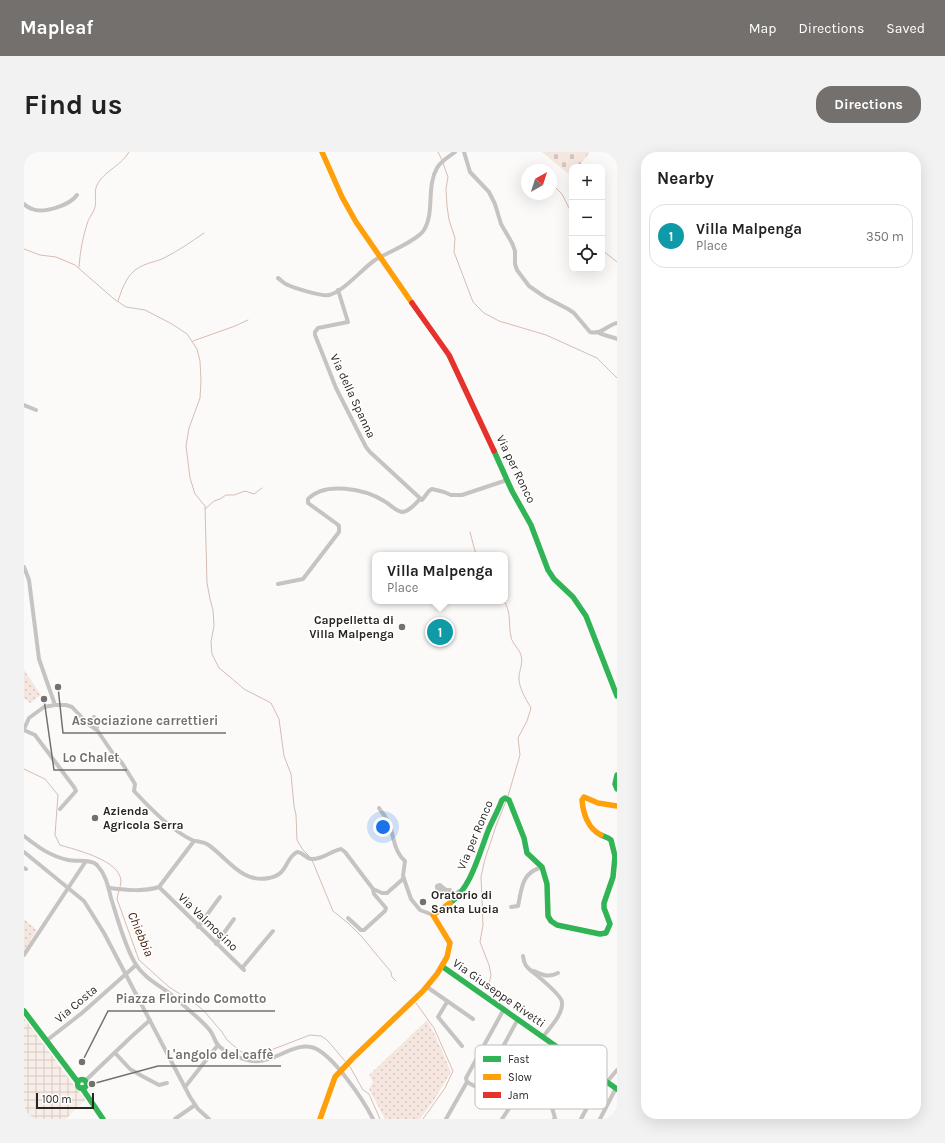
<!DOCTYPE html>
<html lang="en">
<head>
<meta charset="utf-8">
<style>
  body { margin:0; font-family:Karla,sans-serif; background:#f2f2f2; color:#222 }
  .controls { position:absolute; right:12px; top:12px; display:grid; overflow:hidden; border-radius:8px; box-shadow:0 4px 16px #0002 }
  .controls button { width:36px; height:36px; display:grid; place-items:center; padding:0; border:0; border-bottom:1px solid #e0e0e0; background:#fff; color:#222; font:20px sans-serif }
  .compass { position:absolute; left:497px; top:12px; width:36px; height:36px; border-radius:50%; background:#fff; box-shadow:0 4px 16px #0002; rotate:39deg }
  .scale { position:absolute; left:12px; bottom:10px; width:58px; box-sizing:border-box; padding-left:4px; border:2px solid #2b2522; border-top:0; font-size:11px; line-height:14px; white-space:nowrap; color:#2b2522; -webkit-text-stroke:3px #fff; paint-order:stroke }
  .you { position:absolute; left:359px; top:675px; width:14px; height:14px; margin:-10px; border:3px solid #fff; border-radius:50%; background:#1a73e8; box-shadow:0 0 0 6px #1a73e833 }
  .badge { display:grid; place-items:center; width:26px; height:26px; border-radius:50%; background:#74706d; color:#fff; font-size:13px; font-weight:700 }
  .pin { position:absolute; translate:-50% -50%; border:2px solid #fff; box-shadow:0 1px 4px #0006 }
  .popup { position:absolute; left:348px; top:400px; width:136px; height:52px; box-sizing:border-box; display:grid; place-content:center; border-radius:8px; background:#fff; filter:drop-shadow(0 1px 3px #0005); font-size:13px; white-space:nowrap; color:#767676 }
  .popup b { font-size:15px; color:#222 }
  .popup::after { content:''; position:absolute; left:50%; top:100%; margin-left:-8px; border:8px solid transparent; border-top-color:#fff }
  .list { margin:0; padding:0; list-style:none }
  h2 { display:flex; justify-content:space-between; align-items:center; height:52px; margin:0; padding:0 16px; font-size:17px }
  h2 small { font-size:13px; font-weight:400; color:#767676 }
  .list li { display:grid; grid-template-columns:26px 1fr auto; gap:12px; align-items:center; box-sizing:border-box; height:64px; margin:0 8px 8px; padding:0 8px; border:1px solid #e0e0e0; border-radius:16px }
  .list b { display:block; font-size:15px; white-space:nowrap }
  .list p { margin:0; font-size:13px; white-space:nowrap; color:#767676 }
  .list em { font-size:13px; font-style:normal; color:#767676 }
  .icon { flex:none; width:22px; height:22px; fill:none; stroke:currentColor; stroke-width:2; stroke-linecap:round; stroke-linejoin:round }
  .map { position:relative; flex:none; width:593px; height:967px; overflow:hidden; border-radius:16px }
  header { display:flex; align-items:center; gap:24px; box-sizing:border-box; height:56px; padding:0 20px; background:#74706d; color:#fff }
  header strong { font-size:19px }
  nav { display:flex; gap:22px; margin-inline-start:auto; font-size:14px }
  .intro { display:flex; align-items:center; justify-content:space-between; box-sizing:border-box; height:96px; padding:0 24px }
  h1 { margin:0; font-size:28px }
  .button { padding:10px 18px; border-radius:16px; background:#74706d; color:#fff; font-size:14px; font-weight:700 }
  main { display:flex; gap:24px; padding:0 24px }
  aside { flex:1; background:#fff; border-radius:16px; box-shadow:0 4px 16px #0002 }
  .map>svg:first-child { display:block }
  .industrial { fill:url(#industrial-grid) }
  .grass { fill:url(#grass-dots) }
  .cemetery { fill:url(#cemetery-stones) }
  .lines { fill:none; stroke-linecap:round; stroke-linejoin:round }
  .stream { stroke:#d5bdb2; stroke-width:1 }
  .street { stroke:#c6c4c3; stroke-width:4 }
  .fast { stroke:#30b455; stroke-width:5.5 }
  .slow { stroke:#ff9f0a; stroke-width:5.5 }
  .jam { stroke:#e5322d; stroke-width:5.5 }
  .poi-dot { fill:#74706d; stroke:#fff; stroke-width:1.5 }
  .labels { text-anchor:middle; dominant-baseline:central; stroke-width:3; stroke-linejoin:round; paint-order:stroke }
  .street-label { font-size:12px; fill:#2b2522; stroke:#fff }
  .poi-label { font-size:12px; font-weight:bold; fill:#2b2522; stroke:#fff; text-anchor:start }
  .water-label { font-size:13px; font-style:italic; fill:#481d05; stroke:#fff }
  .key { fill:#fff; stroke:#bfbebd; stroke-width:1 }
  .key-label { font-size:11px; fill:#2b2522 }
  .leader { fill:none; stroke:#74706d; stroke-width:1.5 }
  .callout-dot { fill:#74706d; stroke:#fff; stroke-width:1.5 }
  .callout-label { font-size:13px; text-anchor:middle; font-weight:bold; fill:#74706d; stroke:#fff; stroke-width:3; stroke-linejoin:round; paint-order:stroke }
</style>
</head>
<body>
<header>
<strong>Mapleaf</strong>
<nav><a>Map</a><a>Directions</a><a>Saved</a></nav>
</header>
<div class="intro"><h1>Find us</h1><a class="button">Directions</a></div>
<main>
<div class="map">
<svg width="593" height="967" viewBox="0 0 593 967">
  <defs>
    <pattern id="industrial-grid" width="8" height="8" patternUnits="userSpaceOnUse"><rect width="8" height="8" fill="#f8ede7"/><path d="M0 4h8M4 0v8" fill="none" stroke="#d5cbc6"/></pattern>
    <pattern id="grass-dots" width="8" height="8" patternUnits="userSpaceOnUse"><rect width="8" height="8" fill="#f5e6df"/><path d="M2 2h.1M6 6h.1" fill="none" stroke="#d2c5bf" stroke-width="1.8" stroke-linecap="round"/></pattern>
    <pattern id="cemetery-stones" width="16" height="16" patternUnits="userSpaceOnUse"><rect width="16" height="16" fill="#f5e6df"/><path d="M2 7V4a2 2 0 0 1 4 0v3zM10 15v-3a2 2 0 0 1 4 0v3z" fill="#d2c5bf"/></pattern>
  </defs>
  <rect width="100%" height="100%" fill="#fcfaf9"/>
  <path class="industrial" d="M0 866 61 948 42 967H0Z"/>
  <g class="grass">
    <path d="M0 518 17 543 6 551 0 546Z"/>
    <path d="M0 767 13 778 0 799Z"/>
    <path d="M403 868 410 881 427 920 410 948 396 967H361L345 937 349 930 345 923Z"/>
  </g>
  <path class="cemetery" d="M518 0H566L554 15H548L547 24Z"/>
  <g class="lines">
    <g class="stream">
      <path d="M414 0 418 8"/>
      <path d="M419 11 424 25 422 37 423 54 425 68 431 86 430 100 449 150 460 161 475 169 522 183 573 206 593 226"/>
      <path d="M504 18H505"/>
      <path d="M527 31 538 42 548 62"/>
      <path d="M0 97 16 103 32 105 51 113 90 147 102 155 121 158 148 172 163 182 173 197 176 209 177 229 176 246 165 276 162 294 166 326 171 342 181 354 183 431 186 447 189 458 190 474 187 490 188 502 195 516 205 524 220 537 247 551 255 567 260 604 267 622 270 654 272 663 273 688 279 698 286 705"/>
      <path d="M578 98 593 110"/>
      <path d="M55 115C56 99 59 84 64 69 66 64 70 60 71 55 73 46 69 39 74 31 82 18 98 13 105 0"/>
      <path d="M94 149C99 134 104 119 120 113 127 110 134 109 140 106 154 99 167 90 180 81"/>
      <path d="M169 189 211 174 224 168"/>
      <path d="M181 357 190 349 196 347 202 343H210L221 339 230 342 238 336"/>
      <path d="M446 380 451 399 453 403"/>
      <path d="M480 449C488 461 484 472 487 485 488 491 495 497 497 503 499 511 496 517 495 524 494 535 502 547 507 556L503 569 494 586 496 603 484 644"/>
      <path d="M0 617 21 627 34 643 31 683 36 693C52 698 96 708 97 729 97 731 96 733 96 735"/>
      <path d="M288 708 309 759 324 771 338 785 367 820 368 825 372 829"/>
      <path d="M95 738 93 747 115 808 145 835 173 853 180 859 198 880 203 888 216 899 225 904 234 903 286 883 297 884 303 888 321 909"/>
      <path d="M464 837 467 823 465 813 456 790 459 773 457 725 461 707 472 674 482 649"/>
      <path d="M392 851 410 876 429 919 421 936 399 967"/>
      <path d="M325 913 339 938 345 942 356 967"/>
    </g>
    <g class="street">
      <path d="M440 0 446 20 465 40 471 52 477 72 488 91 491 99V112L493 118 505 134 521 145 544 157 550 161 566 180C578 183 583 173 593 171"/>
      <path d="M0 52C2 54 5 56 8 57 20 62 46 53 53 43"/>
      <path d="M254 126C257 128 260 132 264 133 270 136 299 145 305 143 319 140 338 117 351 108 362 101 393 89 400 78 411 60 402 35 413 16 417 9 425 5 431 0"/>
      <path d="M314 138 324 170 294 176 291 180V183L312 236 342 295 346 300 398 348 405 339 408 337 420 340 427 343H438L483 328"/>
      <path d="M573 180C580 184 586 184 593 187"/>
      <path d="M0 253 12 258"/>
      <path d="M0 415 5 428 15 507 31 553"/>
      <path d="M254 432 279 427 315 380V374L313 372 284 351V347C301 329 341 337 360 349 366 352 372 360 379 360 386 359 391 352 396 347"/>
      <path d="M70 565 73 575 71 577"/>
      <path d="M0 577 5 566 20 555 31 553H42L48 555 64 572 73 578 90 603 98 611 111 632 110 639C126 656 147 678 168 688 173 690 178 689 183 692 202 704 217 732 245 726 265 722 260 707 273 700 279 700 281 706 287 707 298 708 307 699 317 697L321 700 349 737 358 741H363L380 726"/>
      <path d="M0 578 11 583 50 635 52 639 36 657"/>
      <path d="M355 656C358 661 363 666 365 672 370 684 370 700 381 709L379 724 387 747 396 758 409 763"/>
      <path d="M0 684C14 695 26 704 44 708 53 710 67 707 73 713 82 723 84 734 87 746 93 765 101 795 111 811 119 825 133 832 145 841 155 849 165 858 175 867 179 871 184 875 187 880 190 884 191 890 194 893 198 898 207 902 212 904 232 914 245 908 264 899 271 896 279 893 287 895 307 899 340 949 349 967"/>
      <path d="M0 700 60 749 80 781 166 945 174 957 185 967"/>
      <path d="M0 716 2 717"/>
      <path d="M135 735 220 818"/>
      <path d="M86 736C102 738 119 740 135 735L170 689"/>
      <path d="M426 738H422L416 733 413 734V736L427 745 435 739"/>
      <path d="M487 755 494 754C498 736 497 721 518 715"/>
      <path d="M324 766 337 778H340L361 759 362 756 350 742 349 737"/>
      <path d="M174 775 196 745"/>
      <path d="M192 792 210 767"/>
      <path d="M0 803 62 709"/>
      <path d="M499 804C500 814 504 816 510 821 516 826 537 843 538 850 539 863 526 875 519 885"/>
      <path d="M218 816 249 779"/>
      <path d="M508 819H510C519 823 524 826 534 821"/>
      <path d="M403 835 449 867"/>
      <path d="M423 850 414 865 438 894"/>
      <path d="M480 857 442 926 443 930 456 937 494 867"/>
      <path d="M22 889 58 861 112 813"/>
      <path d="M91 901 106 917 118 924 135 933 143 931"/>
      <path d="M61 929 107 885 126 868"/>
      <path d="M161 935 194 893"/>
      <path d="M151 967 171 953"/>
      <path d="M422 967 443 930"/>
      <path d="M478 967 494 943 497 941H528"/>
      <path d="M530 967 531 966 526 949 528 941 552 908"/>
      <path d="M557 967 566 950 593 918"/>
      <path d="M576 967 592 936"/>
      <path d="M591 967 593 963"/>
    </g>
    <g class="fast">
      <path d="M470 299 488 339 507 373 524 418 530 427 549 445 562 464 593 544"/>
      <path d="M593 623 591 632 593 637"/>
      <path d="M426 751C447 736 455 702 464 679 468 669 474 659 478 648L481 646 485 648 500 686 503 701 518 715 523 732 524 764 527 769 533 773 576 782 582 781 586 772 580 756V751L589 725 591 704 587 688 584 686 577 683"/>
      <path d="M419 815 593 937"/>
      <path d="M0 859 53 929"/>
      <circle cx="58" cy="932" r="4.5"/>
      <path d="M58 936 79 967"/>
    </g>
    <g class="slow">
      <path d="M298 0 318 45 332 70 388 151"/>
      <path d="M577 683C564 677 559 661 558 648L560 645 574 651 593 654"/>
      <path d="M296 967 311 925 328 907 399 839 413 822 423 805 426 791 409 763 426 751"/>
    </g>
    <path class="jam" d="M388 151 425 203 470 299"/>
  </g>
  <g class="poi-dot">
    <circle cx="378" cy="475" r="4"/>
    <circle cx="71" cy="666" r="4"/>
    <circle cx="399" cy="750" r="4"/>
  </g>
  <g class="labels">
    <g class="street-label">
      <text transform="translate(329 244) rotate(65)">Via della Spanna</text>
      <text transform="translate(492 317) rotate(64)">Via per Ronco</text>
      <text transform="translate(451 683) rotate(-67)">Via per Ronco</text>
      <text transform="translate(184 770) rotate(44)">Via Valmosino</text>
      <text transform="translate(475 841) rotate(35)">Via Giuseppe Rivetti</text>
      <text transform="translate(52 852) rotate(-40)">Via Costa</text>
    </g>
    <g class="poi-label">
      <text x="370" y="468" text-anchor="end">Cappelletta di<tspan x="370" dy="14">Villa Malpenga</tspan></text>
      <text x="79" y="659">Azienda<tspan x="79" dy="14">Agricola Serra</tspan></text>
      <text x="407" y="743">Oratorio di<tspan x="407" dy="14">Santa Lucia</tspan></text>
    </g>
    <g class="water-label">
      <text transform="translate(117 782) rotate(67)">Chiebbia</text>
    </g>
  </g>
  <rect x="451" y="893" width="132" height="64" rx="6" class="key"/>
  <rect x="459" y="904" width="18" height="6" fill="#30b455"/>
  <rect x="459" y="922" width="18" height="6" fill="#ff9f0a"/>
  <rect x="459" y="940" width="18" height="6" fill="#e5322d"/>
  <g class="key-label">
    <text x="484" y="911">Fast</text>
    <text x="484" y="929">Slow</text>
    <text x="484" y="947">Jam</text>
  </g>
  <path class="leader" d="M34 535L39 581H202M20 547L30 618H103M58 910L84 859H251M68 932L134 914H257"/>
  <g class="callout-dot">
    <circle cx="34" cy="535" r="4"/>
    <circle cx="20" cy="547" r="4"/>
    <circle cx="58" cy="910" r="4"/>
    <circle cx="68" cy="932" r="4"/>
  </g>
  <g class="callout-label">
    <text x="121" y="573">Associazione carrettieri</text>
    <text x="67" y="610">Lo Chalet</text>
    <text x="167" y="851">Piazza Florindo Comotto</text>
    <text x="196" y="907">L'angolo del caffè</text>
  </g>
</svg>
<div class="controls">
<button>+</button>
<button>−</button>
<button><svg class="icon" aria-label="locate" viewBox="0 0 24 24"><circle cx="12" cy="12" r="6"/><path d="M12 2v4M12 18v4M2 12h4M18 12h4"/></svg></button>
</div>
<svg class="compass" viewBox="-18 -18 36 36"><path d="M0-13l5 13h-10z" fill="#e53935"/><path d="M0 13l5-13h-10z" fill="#767676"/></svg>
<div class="scale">100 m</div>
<div class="you"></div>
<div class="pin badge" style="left:416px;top:480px;background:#0f9aa8">1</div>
<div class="popup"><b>Villa Malpenga</b>Place</div>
</div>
<aside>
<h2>Nearby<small></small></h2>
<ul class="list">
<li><span class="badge" style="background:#0f9aa8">1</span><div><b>Villa Malpenga</b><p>Place</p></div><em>350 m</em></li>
</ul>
</aside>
</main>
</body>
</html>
